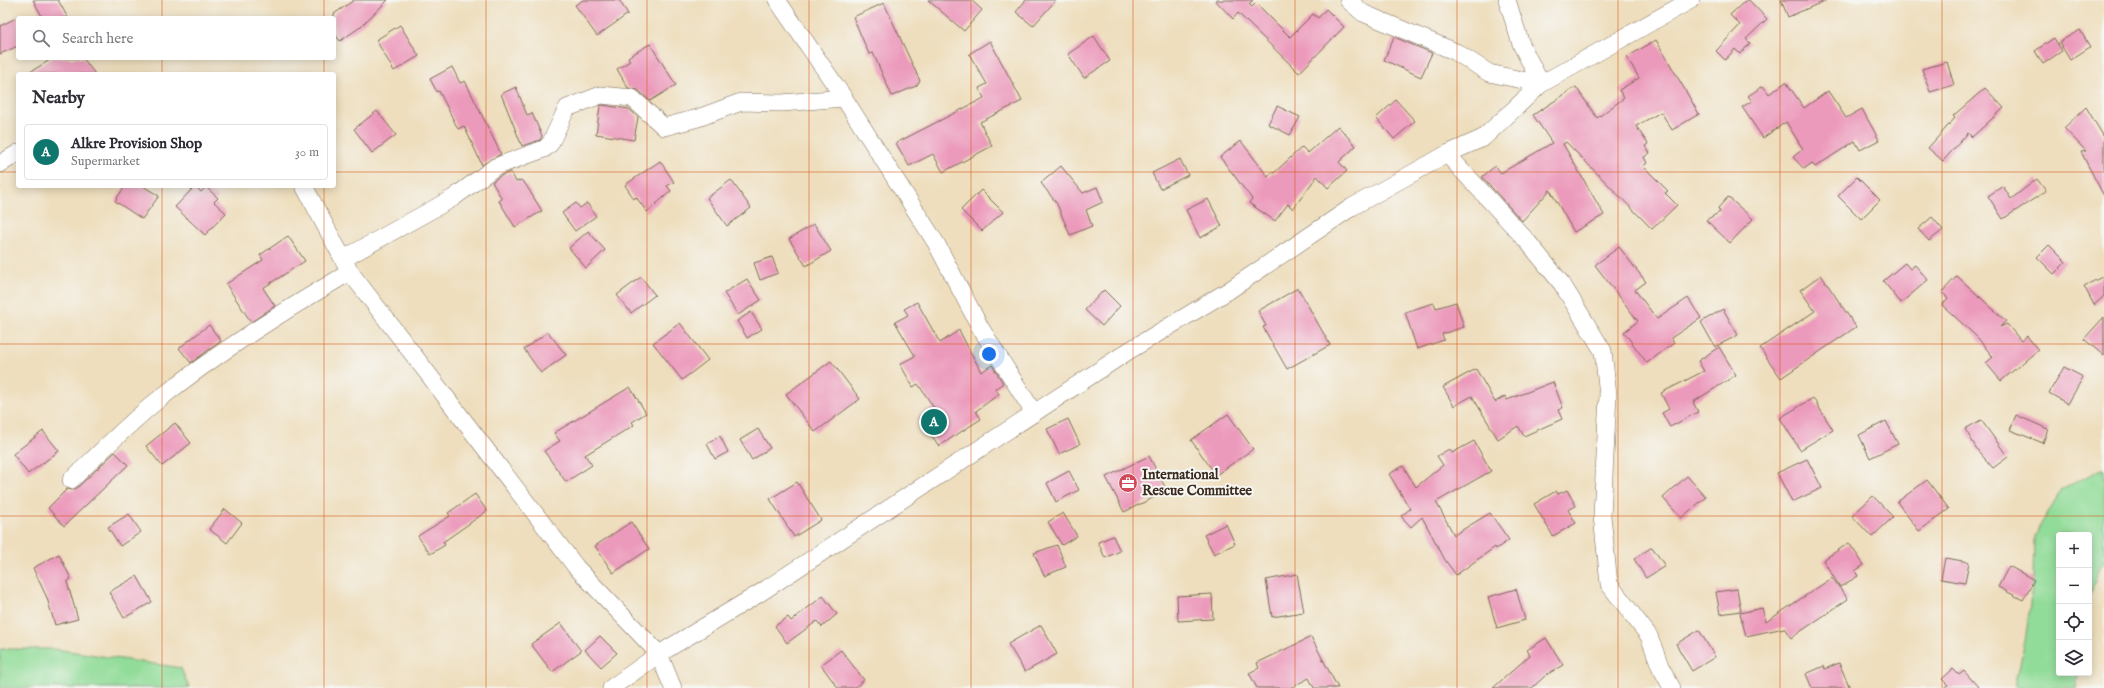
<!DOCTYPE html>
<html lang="en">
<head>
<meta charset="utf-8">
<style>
  body { margin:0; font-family:"IM FELL English",serif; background:#f2f2f3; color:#2b2b33 }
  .controls { position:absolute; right:12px; bottom:12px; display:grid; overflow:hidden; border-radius:4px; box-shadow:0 2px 10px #0003 }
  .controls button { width:36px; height:36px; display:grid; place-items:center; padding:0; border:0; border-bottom:1px solid #e1e1e2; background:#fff; color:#2b2b33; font:20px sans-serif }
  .you { position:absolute; left:989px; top:354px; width:14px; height:14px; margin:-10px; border:3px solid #fff; border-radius:50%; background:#1a73e8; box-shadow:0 0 0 6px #1a73e833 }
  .badge { display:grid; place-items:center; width:26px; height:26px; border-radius:50%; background:#0f766e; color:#fff; font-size:13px; font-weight:700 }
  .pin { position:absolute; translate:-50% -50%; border:2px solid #fff; box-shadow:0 1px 4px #0006 }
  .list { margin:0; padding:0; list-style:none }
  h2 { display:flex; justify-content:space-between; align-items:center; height:52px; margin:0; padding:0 16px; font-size:17px }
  h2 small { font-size:13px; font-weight:400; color:#7c7c81 }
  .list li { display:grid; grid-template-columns:26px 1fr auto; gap:12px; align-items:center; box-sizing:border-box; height:56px; margin:0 8px 8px; padding:0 8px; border:1px solid #e1e1e2; border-radius:4px }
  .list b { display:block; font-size:15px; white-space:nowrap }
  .list p { margin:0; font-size:13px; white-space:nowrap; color:#7c7c81 }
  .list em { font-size:13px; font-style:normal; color:#7c7c81 }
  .icon { flex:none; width:22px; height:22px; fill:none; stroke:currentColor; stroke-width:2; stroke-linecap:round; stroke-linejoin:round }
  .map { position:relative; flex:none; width:2104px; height:688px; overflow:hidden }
  .search { position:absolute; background:#fff; box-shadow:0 2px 10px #0003; left:16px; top:16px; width:320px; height:44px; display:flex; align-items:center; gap:10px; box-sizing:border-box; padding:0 14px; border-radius:4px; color:#7c7c81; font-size:15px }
  .panel { position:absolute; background:#fff; box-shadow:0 2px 10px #0003; left:16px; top:72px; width:320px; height:116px; border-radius:4px }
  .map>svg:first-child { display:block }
  .green { fill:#91dc98; stroke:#66835b }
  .building { fill:#ec9abb }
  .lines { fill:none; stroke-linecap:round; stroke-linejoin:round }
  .street-casing { stroke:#7a6956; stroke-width:18 }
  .street { stroke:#fff; stroke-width:17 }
  .grid { fill:none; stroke:#d7540e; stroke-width:1; stroke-opacity:0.55 }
  .labels { text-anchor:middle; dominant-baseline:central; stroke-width:4; stroke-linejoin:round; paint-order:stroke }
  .poi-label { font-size:14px; font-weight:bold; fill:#3b2a1e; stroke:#f6f6f2; text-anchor:start }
</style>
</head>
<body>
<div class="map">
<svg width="2104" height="688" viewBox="0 0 2104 688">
  <rect width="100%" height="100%" fill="#f6f6f2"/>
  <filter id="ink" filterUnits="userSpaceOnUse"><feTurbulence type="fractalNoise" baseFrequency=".025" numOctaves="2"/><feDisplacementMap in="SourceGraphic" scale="8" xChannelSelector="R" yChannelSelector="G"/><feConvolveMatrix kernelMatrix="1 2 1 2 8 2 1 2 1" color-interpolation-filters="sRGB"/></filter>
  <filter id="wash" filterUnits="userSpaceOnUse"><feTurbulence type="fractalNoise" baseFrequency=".012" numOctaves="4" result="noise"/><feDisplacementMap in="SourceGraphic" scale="16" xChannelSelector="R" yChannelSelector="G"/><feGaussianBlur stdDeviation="0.9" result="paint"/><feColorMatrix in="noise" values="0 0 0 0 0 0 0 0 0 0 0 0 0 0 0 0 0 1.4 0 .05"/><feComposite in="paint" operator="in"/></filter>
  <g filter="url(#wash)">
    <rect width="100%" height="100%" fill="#eedebd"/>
    <g class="green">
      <path d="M2104 468V563L2100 567 2089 595V535H2059V673H2077L2076 688H2015L2026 636 2033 580 2034 536 2062 489Z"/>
      <path d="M0 649H55L181 668 189 688H0Z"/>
    </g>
    <g id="blocks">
      <g class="building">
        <path d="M33 0H58L68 18H43Z"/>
        <path d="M354 0H388L359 28 340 41 334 33V14Z"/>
        <path d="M583 0H619L628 14 597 36 575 5Z"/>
        <path d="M928 0H971L982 10 964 31Z"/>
        <path d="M1026 0H1056L1033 26 1016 12Z"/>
        <path d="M1215 0H1253L1249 4 1252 7 1256 3 1290 37 1313 14 1318 18 1326 9 1344 27 1299 73 1238 13 1233 19Z"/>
        <path d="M1746 0H1749L1767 19 1746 39 1750 43 1740 54 1735 49 1725 60 1716 51 1740 25 1730 15Z"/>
        <path d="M1781 0H1827L1788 17Z"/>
        <path d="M884 3 920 81 916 86 892 96 873 53 869 54 853 17Z"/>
        <path d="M18 17V46L0 54V26Z"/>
        <path d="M400 25 419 56 394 71 376 40Z"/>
        <path d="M2080 30 2090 47 2070 60 2059 42Z"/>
        <path d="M1094 36 1110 61 1084 78 1068 54Z"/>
        <path d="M1394 37 1432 53 1421 77 1384 60Z"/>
        <path d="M2054 38 2062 51 2043 64 2035 51Z"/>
        <path d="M1656 40 1699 114 1672 130 1661 112 1636 126 1648 144 1645 146 1650 153 1644 157 1647 163 1643 166 1668 191 1665 193 1677 205 1652 229 1566 142 1563 144 1604 215 1574 232 1550 190 1522 221 1482 177 1495 166 1501 173 1552 143 1533 115 1576 87 1597 118 1624 98 1619 90 1639 78 1627 57Z"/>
        <path d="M990 41 1022 101 980 122 992 146 943 172 933 154 909 166 896 143 984 98 979 88 987 84 969 54Z"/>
        <path d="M650 44 676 85 650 101 638 90 628 88 617 69 630 61 628 57Z"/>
        <path d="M53 58H83L95 74H27Z"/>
        <path d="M1947 62 1954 85 1930 92 1922 69Z"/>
        <path d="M452 67 460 83 465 81 501 154 482 165 464 126 458 129 439 91 437 92 430 79Z"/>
        <path d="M1786 82 1804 108 1828 91 1846 118 1862 109 1879 140 1860 150 1855 141 1815 167 1812 163 1804 169 1793 157 1803 149 1786 122 1763 138 1742 107 1752 101 1748 96 1763 86 1769 94Z"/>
        <path d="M516 87 527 115 532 113 542 136 540 140 522 146 501 94Z"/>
        <path d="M1985 88 2004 108 1972 137 1968 133 1943 161 1928 148 1955 118 1953 116Z"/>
        <path d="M1396 100 1415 121 1394 139 1376 118Z"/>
        <path d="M602 105 629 109 638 117 634 140 596 134 600 106Z"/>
        <path d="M1277 106 1300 117 1290 135 1268 124Z"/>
        <path d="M2086 107 2104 137V196L2081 152 2086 151 2064 128Z"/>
        <path d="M377 111 396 135 372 153 354 129Z"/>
        <path d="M1338 126 1356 146 1339 162 1347 171 1328 188 1317 176 1293 209 1288 204 1275 221 1249 203 1252 199 1220 157 1241 141 1268 177 1272 172 1274 173 1302 147 1308 153Z"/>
        <path d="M1180 159 1188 175 1160 189 1152 173Z"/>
        <path d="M660 161 674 182 667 186 671 191 647 212 636 197 634 199 625 185Z"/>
        <path d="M1061 166 1083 193 1097 187 1103 202 1086 210 1092 226 1070 235 1057 204 1041 183Z"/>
        <path d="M511 172 516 182 521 180 526 185 542 211 515 227 499 201 502 199 492 182 500 176Z"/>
        <path d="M1857 177 1880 200 1861 219 1838 196Z"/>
        <path d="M2037 179 2046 191 2003 219 1988 196 2003 186 2011 199Z"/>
        <path d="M731 180 751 208 727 226 707 198Z"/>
        <path d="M125 186H143L159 196 142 219 115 201Z"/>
        <path d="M195 186 201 192 206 187 218 198 214 202 226 213 205 235 175 207Z"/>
        <path d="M981 190 1003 212 982 231 961 210Z"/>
        <path d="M1728 197 1753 219 1730 243 1706 220 1720 212 1718 208Z"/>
        <path d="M1208 199 1222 226 1200 238 1186 210Z"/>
        <path d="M576 203 580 208 587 203 596 216 575 231 562 213Z"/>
        <path d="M1932 217 1943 230 1929 241 1918 229Z"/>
        <path d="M814 224 831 251 806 266 789 239Z"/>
        <path d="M588 231 605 250 586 268 569 248Z"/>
        <path d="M288 236 305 261 263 288 275 306 251 322 226 284 263 260 260 255Z"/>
        <path d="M2049 245 2066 262 2054 274 2037 257Z"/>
        <path d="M1619 247 1646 282 1635 290 1657 319 1688 298 1701 318 1671 338 1674 343 1647 363 1624 332 1638 321 1595 265Z"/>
        <path d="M772 257 778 273 760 280 754 263Z"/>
        <path d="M1905 263 1910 269 1915 265 1928 280 1901 303 1883 281Z"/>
        <path d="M1821 275 1856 327 1781 378 1760 348 1815 311 1800 290Z"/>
        <path d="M1957 276 2006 321 2000 327 2007 324 2021 341 2027 336 2038 350 2001 381 1986 363 1993 357 1977 337 1942 305 1948 298 1942 292Z"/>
        <path d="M2104 276V296L2094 305 2084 286Z"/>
        <path d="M641 277 655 295 631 313 617 295Z"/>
        <path d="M747 279 761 300 738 315 724 293Z"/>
        <path d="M1298 288 1330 345 1287 369 1263 327 1266 326 1258 311Z"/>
        <path d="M1104 290 1120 306 1102 326 1085 310Z"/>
        <path d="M917 302 940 343 959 330 981 372 992 365 1003 383 995 389 999 394 976 411 981 419 939 446 919 418 934 408 918 384 913 387 900 364 915 356 895 322 908 315 904 309Z"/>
        <path d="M1456 302 1464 327 1442 334 1444 340 1417 349 1405 312 1434 303 1436 308Z"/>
        <path d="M1723 309 1738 335 1715 347 1701 322Z"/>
        <path d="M751 312 762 329 747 338 737 321Z"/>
        <path d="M2104 317V356L2084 339Z"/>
        <path d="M680 323 708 360 682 380 653 343Z"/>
        <path d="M209 325 221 341 191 363 179 348Z"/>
        <path d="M548 332 566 355 541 373 524 349Z"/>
        <path d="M1719 347 1736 375 1693 402 1698 412 1670 427 1662 413 1669 409 1661 393 1704 371 1698 361Z"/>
        <path d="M831 361 860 399 815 432 786 394Z"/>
        <path d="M2064 367 2083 377 2068 404 2049 393Z"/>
        <path d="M1476 369 1495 402 1505 396 1507 400 1553 382 1563 408 1558 410 1562 419 1524 436 1518 426 1498 439 1472 396 1454 406 1443 387Z"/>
        <path d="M630 387 646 413 632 422 634 425 585 455 592 465 566 482 544 451 560 441 554 433Z"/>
        <path d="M1813 398 1833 430 1800 450 1780 418Z"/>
        <path d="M1228 414 1253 449 1216 475 1191 440Z"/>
        <path d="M2016 415 2048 429 2043 443 2010 430Z"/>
        <path d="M1068 419 1080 444 1059 454 1047 429Z"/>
        <path d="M1981 420 2008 457 1993 468 1978 451 1965 429Z"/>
        <path d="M1886 421 1898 444 1870 458 1859 435Z"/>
        <path d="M175 423 191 443 162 466 146 446Z"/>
        <path d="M758 429 770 448 752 460 740 440Z"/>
        <path d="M43 431 59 451 28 474 13 454Z"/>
        <path d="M720 436 728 452 715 459 707 444Z"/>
        <path d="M1474 441 1491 471 1436 502 1454 535 1490 513 1509 540 1496 549 1495 547 1456 575 1445 560 1422 517 1411 527 1401 516 1410 509 1389 474 1403 466 1416 487 1443 465 1437 456 1449 449 1452 453Z"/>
        <path d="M115 452 128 465 64 526 48 508 67 489 73 490 78 487Z"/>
        <path d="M1149 456 1167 491 1124 512 1106 477Z"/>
        <path d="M1807 459 1822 488 1792 502 1777 473Z"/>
        <path d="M1069 471 1079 490 1056 502 1047 483Z"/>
        <path d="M1687 476 1706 497 1681 518 1663 498Z"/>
        <path d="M1927 480 1949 509 1919 531 1897 502Z"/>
        <path d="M797 482 821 520 794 537 770 499Z"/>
        <path d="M1567 490 1576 506 1568 510 1576 523 1553 536 1534 504 1556 491 1558 494Z"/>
        <path d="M475 494 487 511 443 542 445 545 430 554 418 536 450 516 448 513Z"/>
        <path d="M1873 496 1893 517 1872 537 1852 516Z"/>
        <path d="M225 509 242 523 227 543 209 529Z"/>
        <path d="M1063 513 1077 536 1062 545 1048 522Z"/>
        <path d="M129 514 141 532 120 546 108 527Z"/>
        <path d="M631 522 649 549 613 573 595 546Z"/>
        <path d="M1226 524 1235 544 1214 554 1204 535Z"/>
        <path d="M1113 536 1120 551 1105 558 1098 542Z"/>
        <path d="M1849 543 1864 565 1855 571 1858 576 1840 587 1823 560Z"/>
        <path d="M1057 545 1066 567 1044 576 1034 553Z"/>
        <path d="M1652 547 1665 566 1646 578 1634 559Z"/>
        <path d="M59 554 71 579 67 582 78 619 55 625 47 598 33 568Z"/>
        <path d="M1945 558 1969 562 1965 583 1941 579Z"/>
        <path d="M2009 566 2034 580 2023 600 1998 587Z"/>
        <path d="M1297 574 1304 612 1272 617 1266 580Z"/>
        <path d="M137 576 152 602 124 618 109 592Z"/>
        <path d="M1832 578 1848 599 1791 638 1784 628 1746 636 1740 613 1762 608 1766 622Z"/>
        <path d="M1516 589 1525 620 1497 628 1488 597Z"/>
        <path d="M1737 589 1741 611 1720 614 1716 592Z"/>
        <path d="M1212 594 1213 619 1178 621 1177 596Z"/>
        <path d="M823 596 837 614 822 627 817 621 787 643 775 626 788 617 791 621Z"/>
        <path d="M561 623 581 651 552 672 531 644Z"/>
        <path d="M1041 625 1057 654 1025 672 1008 644Z"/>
        <path d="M1699 630 1715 657 1692 671 1676 644Z"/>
        <path d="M600 636 617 653 601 667 585 650Z"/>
        <path d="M1311 637 1338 688H1314L1309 678 1290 688H1257L1249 673 1259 668 1257 663Z"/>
        <path d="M1546 638 1563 665 1546 675 1532 688H1493L1530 655 1527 650Z"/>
        <path d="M841 650 864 680 854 688H838L821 665Z"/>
        <path d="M1839 663 1850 688H1812L1806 674 1824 666 1825 669Z"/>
        <path d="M1953 669 1959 675 1964 671 1979 688H1944L1948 685 1942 679Z"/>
      </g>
    </g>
  </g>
  <g filter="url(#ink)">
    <use href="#blocks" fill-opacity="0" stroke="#7a6956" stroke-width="1"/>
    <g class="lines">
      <defs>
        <g id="street">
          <path d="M777 0 844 98 936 243 980 327 1034 413"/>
          <path d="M1348 0 1363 13 1456 52 1489 73 1541 84"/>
          <path d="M1507 0 1521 44 1541 84"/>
          <path d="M1447 154 1528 242 1562 284 1603 351 1608 395 1602 516 1609 584 1649 636 1660 666 1672 688"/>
          <path d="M0 164 18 153"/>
          <path d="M304 186 350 272 576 567 659 654 673 688"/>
          <path d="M343 259 453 198 495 167 544 149 550 144 567 108 601 95 632 98 664 127 698 118 741 102 782 103 844 98"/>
          <path d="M71 480C100 453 128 424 158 400 218 352 284 311 350 272"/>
          <path d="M611 688 659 654 760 593 1130 350 1228 291 1352 207 1447 154 1483 138 1541 84 1691 0"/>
        </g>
      </defs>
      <use href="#street" class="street-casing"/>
      <use href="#street" class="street"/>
    </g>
  </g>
  <path class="grid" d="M162 0V18M324 0V18M486 0V688M647 0V688M809 0V688M971 0V688M1133 0V688M1295 0V688M1457 0V688M1618 0V688M1780 0V688M1942 0V688M162 58V74M324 58V74M0 172H18M334 172H2104M162 186V688M324 186V688M0 344H2104M0 516H2104"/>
  <defs>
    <symbol id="office-disc" viewBox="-11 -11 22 22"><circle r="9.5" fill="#d1495b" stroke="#f6f6f2"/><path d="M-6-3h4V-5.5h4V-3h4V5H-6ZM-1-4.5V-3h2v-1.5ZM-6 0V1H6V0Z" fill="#fff"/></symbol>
  </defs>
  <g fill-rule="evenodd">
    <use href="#office-disc" x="1117" y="472" width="22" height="22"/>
  </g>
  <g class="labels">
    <g class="poi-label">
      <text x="1142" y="475">International<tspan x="1142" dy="16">Rescue Committee</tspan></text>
    </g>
  </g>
</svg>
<div class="controls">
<button>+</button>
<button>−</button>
<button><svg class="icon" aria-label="locate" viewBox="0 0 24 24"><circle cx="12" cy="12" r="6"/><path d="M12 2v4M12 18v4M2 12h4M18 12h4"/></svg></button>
<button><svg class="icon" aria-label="layers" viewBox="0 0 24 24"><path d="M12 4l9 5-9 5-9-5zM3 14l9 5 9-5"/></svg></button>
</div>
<div class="you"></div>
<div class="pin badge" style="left:934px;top:422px">A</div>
<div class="search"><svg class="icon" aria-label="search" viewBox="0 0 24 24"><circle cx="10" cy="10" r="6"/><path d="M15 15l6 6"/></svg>Search here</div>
<section class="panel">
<h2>Nearby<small></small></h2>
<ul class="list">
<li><span class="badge">A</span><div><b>Alkre Provision Shop</b><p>Supermarket</p></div><em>30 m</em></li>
</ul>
</section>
</div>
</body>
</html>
